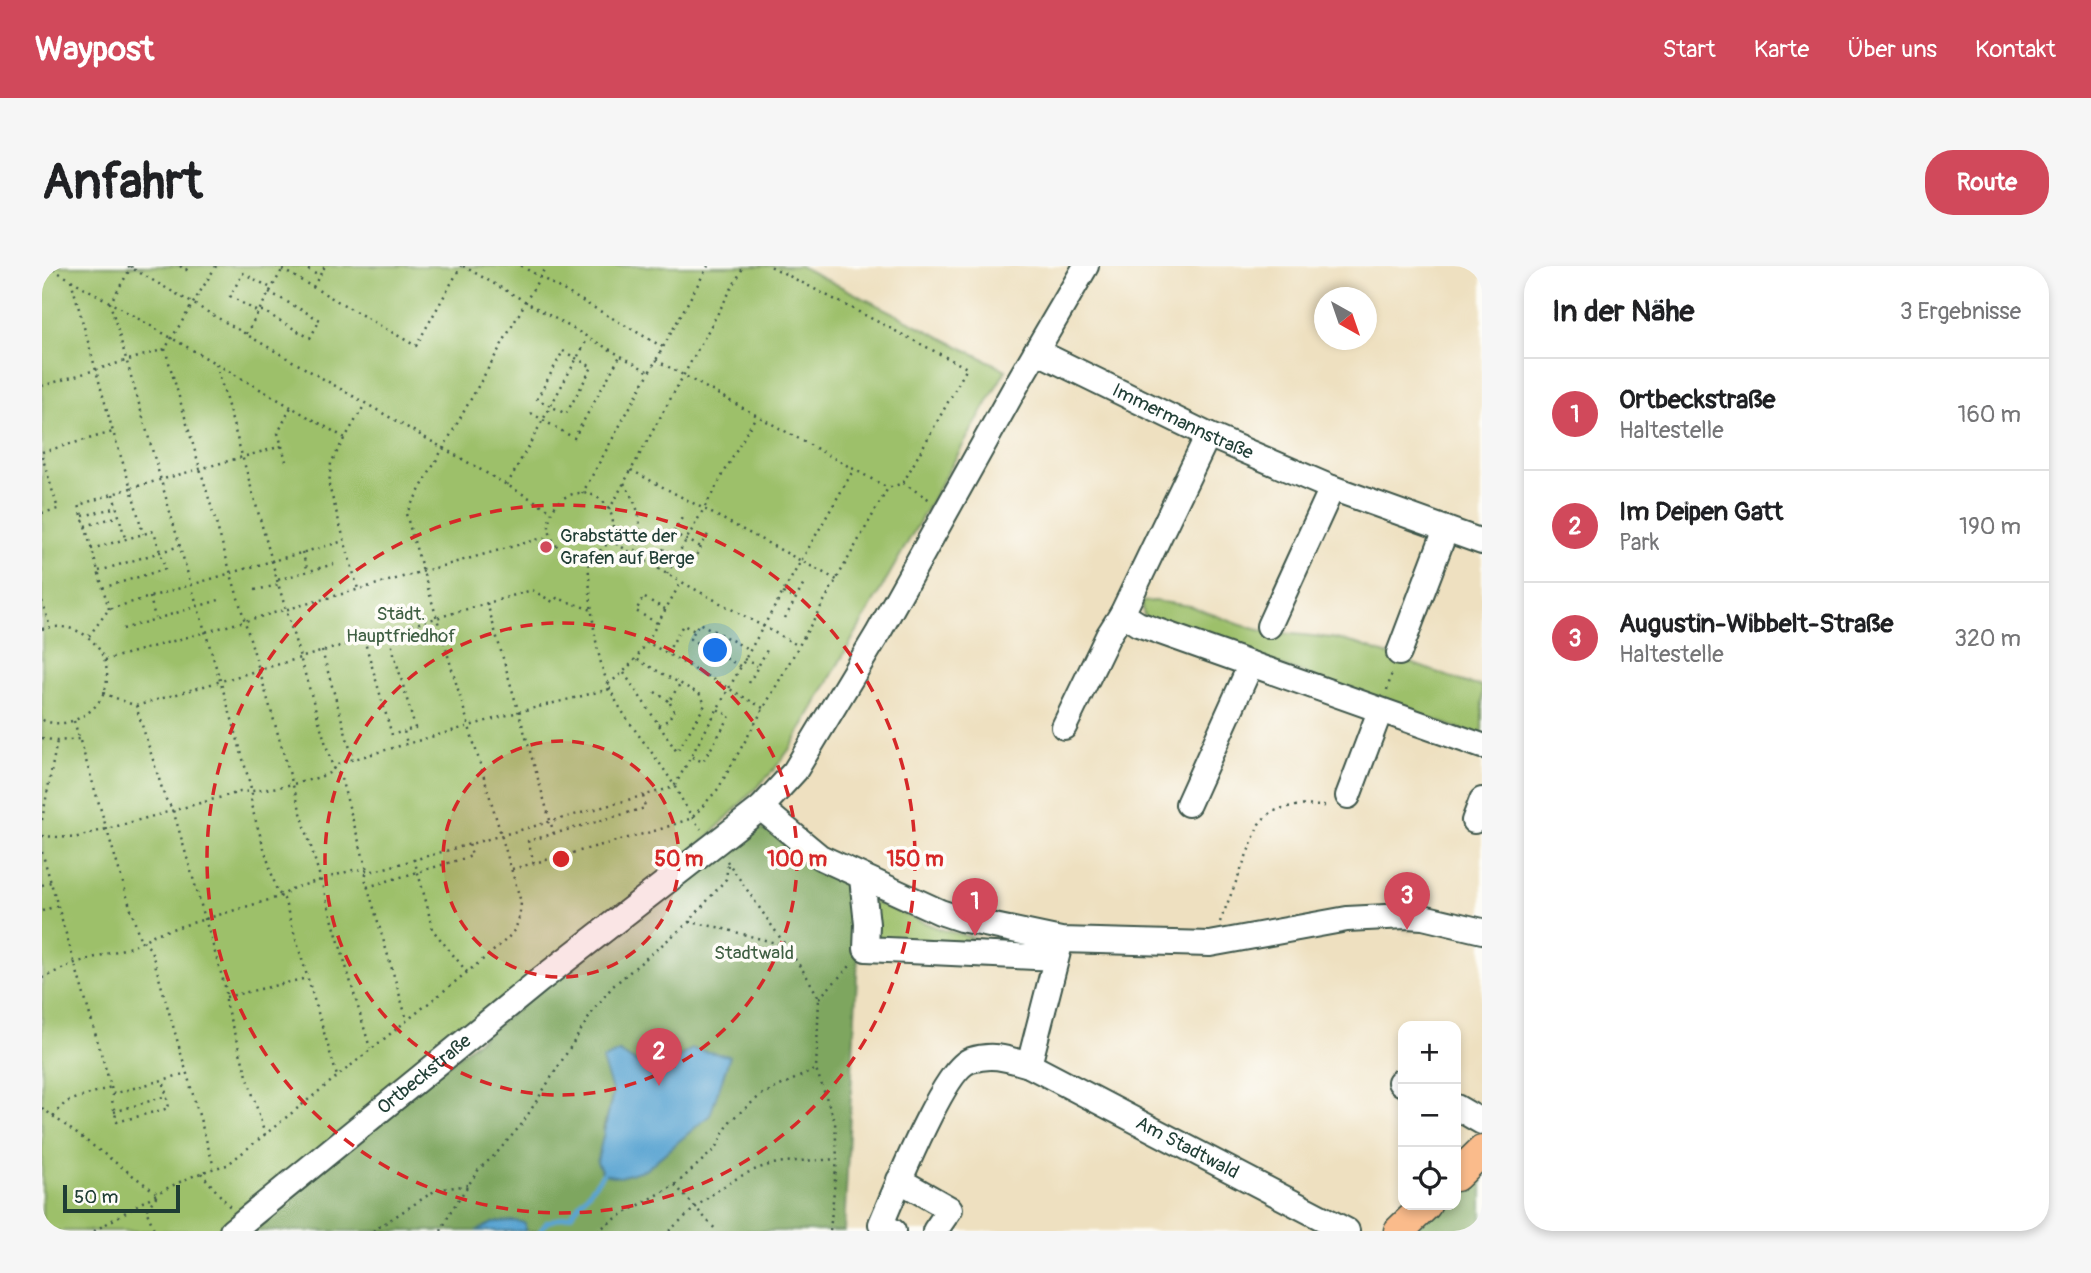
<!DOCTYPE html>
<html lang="de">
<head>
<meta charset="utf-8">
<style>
  body { margin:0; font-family:Pangolin,sans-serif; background:#f6f6f6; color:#202124 }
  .controls { position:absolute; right:21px; bottom:21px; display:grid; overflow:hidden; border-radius:14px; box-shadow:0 4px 10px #0003 }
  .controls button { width:63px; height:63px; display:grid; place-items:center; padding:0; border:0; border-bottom:2px solid #e0e0e0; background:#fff; color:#202124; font:35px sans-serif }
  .compass { position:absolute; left:1272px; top:21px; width:63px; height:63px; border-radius:50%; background:#fff; box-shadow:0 4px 10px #0003; rotate:140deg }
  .scale { position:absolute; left:21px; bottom:18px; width:117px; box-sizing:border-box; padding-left:7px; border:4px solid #1f3d34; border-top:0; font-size:19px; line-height:24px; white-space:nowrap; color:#1f3d34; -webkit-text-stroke:5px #fdfcf7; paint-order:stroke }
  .you { position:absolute; left:674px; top:385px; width:24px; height:24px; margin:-18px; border:5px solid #fff; border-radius:50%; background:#1a73e8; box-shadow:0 0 0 10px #1a73e833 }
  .badge { display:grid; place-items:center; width:46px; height:46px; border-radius:50%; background:#d1495b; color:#fff; font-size:23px; font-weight:700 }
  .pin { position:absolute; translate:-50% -58px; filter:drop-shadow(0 2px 4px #0008) }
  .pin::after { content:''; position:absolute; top:37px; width:24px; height:21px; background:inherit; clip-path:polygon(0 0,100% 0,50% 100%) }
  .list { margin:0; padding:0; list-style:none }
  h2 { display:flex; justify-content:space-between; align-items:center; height:91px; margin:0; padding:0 28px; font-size:30px }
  h2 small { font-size:23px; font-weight:400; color:#757577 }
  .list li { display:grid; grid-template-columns:46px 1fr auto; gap:21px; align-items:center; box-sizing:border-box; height:112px; padding:0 28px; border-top:2px solid #e0e0e0 }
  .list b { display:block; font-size:26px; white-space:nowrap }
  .list p { margin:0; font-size:23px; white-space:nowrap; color:#757577 }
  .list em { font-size:23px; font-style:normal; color:#757577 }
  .icon { flex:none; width:38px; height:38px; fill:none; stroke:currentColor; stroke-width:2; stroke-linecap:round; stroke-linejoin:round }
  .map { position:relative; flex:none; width:1440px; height:965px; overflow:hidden; border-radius:28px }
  header { display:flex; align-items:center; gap:42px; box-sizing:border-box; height:98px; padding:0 35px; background:#d1495b; color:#fff }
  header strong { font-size:33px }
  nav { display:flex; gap:38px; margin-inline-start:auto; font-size:24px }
  .intro { display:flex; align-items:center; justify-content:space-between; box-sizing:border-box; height:168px; padding:0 42px }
  h1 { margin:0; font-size:49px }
  .button { padding:18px 32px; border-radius:28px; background:#d1495b; color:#fff; font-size:24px; font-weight:700 }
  main { display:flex; gap:42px; padding:0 42px }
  aside { flex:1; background:#fff; border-radius:28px; box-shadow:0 4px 10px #0003 }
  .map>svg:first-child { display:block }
  .green { fill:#9dc06b; stroke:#5e7e50; stroke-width:2 }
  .forest { fill:#7ea65f; stroke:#4e724a; stroke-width:2; fill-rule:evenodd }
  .water { fill:#5aa4d2; stroke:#3c7083; stroke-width:2 }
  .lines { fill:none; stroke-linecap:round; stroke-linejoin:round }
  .stream { stroke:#5aa4d2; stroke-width:4.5 }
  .minor-casing { stroke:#3e5549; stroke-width:28 }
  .major-casing { stroke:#3e5549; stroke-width:33 }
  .path { stroke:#3e5549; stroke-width:2.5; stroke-dasharray:2 5; stroke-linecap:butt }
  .minor { stroke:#fff; stroke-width:24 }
  .major { stroke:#fabb8b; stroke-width:30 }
  .ring { fill:none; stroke:#d62828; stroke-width:3.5; stroke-dasharray:12 9 }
  .poi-dot { fill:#d1495b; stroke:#fdfcf7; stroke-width:2.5 }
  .labels { text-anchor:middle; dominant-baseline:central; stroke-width:7; stroke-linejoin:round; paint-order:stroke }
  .street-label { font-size:19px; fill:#1f3d34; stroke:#fdfcf7 }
  .poi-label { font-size:19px; fill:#1f3d34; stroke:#fdfcf7; text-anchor:start }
  .park-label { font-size:19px; fill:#3e5e42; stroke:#fdfcf7 }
  .centre { fill:#d62828; stroke:#fdfcf7; stroke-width:3.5 }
  .ring-label { font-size:21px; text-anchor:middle; font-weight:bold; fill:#d62828; stroke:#fdfcf7; stroke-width:7; stroke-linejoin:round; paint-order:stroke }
</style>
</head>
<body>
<header>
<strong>Waypost</strong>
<nav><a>Start</a><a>Karte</a><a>Über uns</a><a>Kontakt</a></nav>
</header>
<div class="intro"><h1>Anfahrt</h1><a class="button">Route</a></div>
<main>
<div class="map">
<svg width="1440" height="965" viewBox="0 0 1440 965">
  <rect width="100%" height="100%" fill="#fdfcf7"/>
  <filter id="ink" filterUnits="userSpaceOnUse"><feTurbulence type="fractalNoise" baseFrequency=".0143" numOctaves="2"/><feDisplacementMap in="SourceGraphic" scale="14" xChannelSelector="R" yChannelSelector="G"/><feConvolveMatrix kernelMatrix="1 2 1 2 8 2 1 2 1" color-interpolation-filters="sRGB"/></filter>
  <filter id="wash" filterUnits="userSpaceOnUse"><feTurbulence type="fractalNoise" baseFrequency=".00686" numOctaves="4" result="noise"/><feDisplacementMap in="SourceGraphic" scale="28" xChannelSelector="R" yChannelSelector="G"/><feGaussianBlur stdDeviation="1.57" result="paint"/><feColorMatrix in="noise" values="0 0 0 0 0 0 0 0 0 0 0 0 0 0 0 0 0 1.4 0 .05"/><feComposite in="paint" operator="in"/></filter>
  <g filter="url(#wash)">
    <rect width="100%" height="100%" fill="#eee0c0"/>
    <g class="green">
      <path d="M0 0H758L964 104 749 481 731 505 665 572 183 965H0Z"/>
      <path d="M1113 335 1148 340 1199 359 1221 365 1290 372 1316 378 1427 418 1440 420V471L1102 351 1099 336Z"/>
      <path d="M833 636 898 663 966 681 838 683 829 638Z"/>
    </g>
    <g class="forest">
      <path d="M708 557 820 612 802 965H483V957L453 956 434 965H198ZM650 783 634 877 604 903 561 863 571 827 577 786 611 807Z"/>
      <path d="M1440 896V965H1371L1397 939H1414V922Z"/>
    </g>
    <g class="water">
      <path d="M650 783 688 790 668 849 604 903 578 911 561 908 555 896 571 827 560 794 577 786 611 807Z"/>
      <path d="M473 955 483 957V965H434L453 956Z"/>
    </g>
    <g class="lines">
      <path class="stream" d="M498 965 505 956 529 949 561 908"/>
    </g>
  </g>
  <g filter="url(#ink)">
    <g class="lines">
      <defs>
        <g id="minor">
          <path id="s1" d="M994 85 1166 169 1290 222 1440 276"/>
          <path d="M1166 169 1080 348 1096 358 1440 480"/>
          <path d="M1227 360 1290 222"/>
          <path d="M1357 387 1404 263"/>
          <path d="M1022 461 1066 370 1080 348"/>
          <path d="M1306 530 1338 445"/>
          <path d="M1146 538 1209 398"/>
          <path d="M719 542 778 591 898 646 919 653 1019 674 1168 678 1305 653 1364 650 1381 651 1440 665"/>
          <path d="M1432 555 1440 534"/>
          <path d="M820 612 825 658 824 683 1014 692"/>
          <path d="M987 799 1018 678"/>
          <path d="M1358 816 1361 818"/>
          <path d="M1414 841 1440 856"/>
          <path d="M857 914 908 943 893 965"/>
          <path id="s2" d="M190 965 498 714 719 542 753 505 835 369 979 111 1044 0"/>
          <path id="s3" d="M851 965 839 958C852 928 902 802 929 794 951 787 966 793 987 799L1305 965"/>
        </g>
        <g id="major">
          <path d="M1414 910 1440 885"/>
          <path d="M1357 965 1384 939"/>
        </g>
      </defs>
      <use href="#minor" class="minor-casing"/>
      <use href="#major" class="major-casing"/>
      <g class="path">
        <path d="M5 0 249 141"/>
        <path d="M86 0 510 245"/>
        <path d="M90 0 68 37 149 319 192 460 210 526 209 539 235 625 242 633 295 810"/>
        <path d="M138 0 144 4 147 0"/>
        <path d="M234 0 374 80 419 0"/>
        <path d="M260 0 277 10"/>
        <path d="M421 0 607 106"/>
        <path d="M479 0 621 81"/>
        <path d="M29 14 71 166"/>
        <path d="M271 21 283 0"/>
        <path d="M227 26 278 54 268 72 221 45H214L188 30 201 7 229 22"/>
        <path d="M204 68 240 4"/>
        <path d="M123 83 328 782"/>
        <path d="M521 85 550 101 524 148 495 133Z"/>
        <path d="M614 94 846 222"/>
        <path d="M0 120 123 83 174 0"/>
        <path d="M489 147 532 172 578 90"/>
        <path d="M302 173 289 197 287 220 316 323"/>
        <path d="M240 180 244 195"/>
        <path d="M0 186 71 166 89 222 240 180 236 167 249 141 303 172 323 138"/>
        <path d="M0 190 16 243 0 247"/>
        <path d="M589 204 795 314"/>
        <path d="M582 217C599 246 602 256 592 289"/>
        <path d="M861 217 888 234"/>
        <path d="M465 219 546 72"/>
        <circle cx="539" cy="259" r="32"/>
        <path d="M71 228 83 272"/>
        <path d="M540 228 666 0"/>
        <path d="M567 244 702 0"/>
        <path d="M41 250 75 241"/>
        <path d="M43 260 77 250"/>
        <path d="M631 267 659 281"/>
        <path d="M568 274 625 308 757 380"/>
        <path d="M49 283 112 265 123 303 60 322"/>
        <path d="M621 284 641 250"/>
        <path d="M260 286 266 305"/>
        <path d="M546 291C548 332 551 385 568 423 581 452 607 481 625 508 637 526 645 546 659 563"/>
        <path d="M651 295 668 265"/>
        <path d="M292 298 235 314 230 295 302 275"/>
        <path d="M57 305 138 280"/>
        <path d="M625 308 714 150"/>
        <path d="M235 314 291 502 298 509 325 604 323 612 365 754"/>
        <path d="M213 324 237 319"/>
        <path d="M741 327 753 333"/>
        <path d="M108 331 113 352"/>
        <path d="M0 335 8 361"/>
        <path d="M445 337 512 568"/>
        <path d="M67 343 37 239 89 222 101 268"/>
        <path d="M743 352 763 316"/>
        <path d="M615 357 594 345 601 331 623 343"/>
        <path d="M0 363C59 347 92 425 37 452 26 458 12 459 0 454"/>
        <path d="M81 363 177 334"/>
        <path d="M346 366 373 462 362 465 365 478"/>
        <path d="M47 370 67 343 230 295 174 98"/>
        <path d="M322 373 350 469 362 465"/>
        <path d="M605 376 639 316"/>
        <path d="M280 385 311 493"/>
        <path d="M625 387 641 359 653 365"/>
        <path d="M702 393 715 400"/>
        <path d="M63 394 508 270"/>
        <path d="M698 400 648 373 657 357 708 384"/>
        <path d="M582 407 635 486 663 439 659 429 594 393"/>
        <path d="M707 417 725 384"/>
        <path d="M566 418C583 406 594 394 605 376L721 442"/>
        <path d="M1345 424 1350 407"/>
        <path d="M613 426 627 435"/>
        <path d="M61 427 94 440 123 532 131 544 184 724V740L223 869"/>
        <path d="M94 440 490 324 511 336 515 332 550 344"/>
        <path d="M32 455 97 670 109 684 172 901"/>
        <path d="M617 459 626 454 632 445 627 435 638 418"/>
        <path d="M0 472 15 475 38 473"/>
        <path d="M650 491 661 496 688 450 675 443"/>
        <path d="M0 554 15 475"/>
        <path d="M0 570 32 572 198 526C215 526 273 515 287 507 290 505 292 501 295 498L476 446 568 423"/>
        <path d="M0 586 71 828 145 807"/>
        <path d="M372 593 385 639 390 663 425 706"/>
        <path d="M685 595 764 709 777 732 774 803 793 856 795 893 788 965"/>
        <path d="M492 597 486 575 603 542 601 529"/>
        <path d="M470 603 616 564 650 552 676 523 846 222 861 217 925 102 728 0"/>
        <path d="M0 619 9 616"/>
        <path d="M325 621 430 590 427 578"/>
        <path d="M0 645 17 639"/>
        <path d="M647 656 675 661 741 679"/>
        <path d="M1178 656 1217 558C1234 535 1263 540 1288 540"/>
        <path d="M0 712 33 697 92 680 113 668 240 630 249 623 314 603 332 605 632 521 721 361 812 203"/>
        <path d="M184 731 265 712"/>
        <path d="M777 732 810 698"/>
        <path d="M71 828 70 834 75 856 127 842 121 813"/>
        <path d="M0 842 116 928 104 944 113 965"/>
        <path d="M72 846 124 830"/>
        <path d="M11 850 24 836 69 821"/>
        <path d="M159 907 188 941"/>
        <path d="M633 919 675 965"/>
        <path d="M52 965C94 941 137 910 185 899L449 687C470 668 477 666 479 636L364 248 504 0"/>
        <path d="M331 965 394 924 426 919"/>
        <path d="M399 965 409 945 437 903 453 889 480 858 553 742 571 720 647 656 684 613 686 597"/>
        <path d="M555 965 576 951 633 919 672 884 689 854 719 829 774 803"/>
        <path d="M627 965C658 937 693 905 736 897 755 894 776 895 795 893"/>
      </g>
      <use href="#minor" class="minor"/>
      <use href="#major" class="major"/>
    </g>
  </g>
  <circle cx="519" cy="593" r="118" fill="#d62828" fill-opacity=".12"/>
  <g class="ring">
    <circle cx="519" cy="593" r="118"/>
    <circle cx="519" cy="593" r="236"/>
    <circle cx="519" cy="593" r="354"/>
  </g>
  <circle class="poi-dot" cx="504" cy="281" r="7"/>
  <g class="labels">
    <g class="street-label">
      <text stroke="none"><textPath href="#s1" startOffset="163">Immermannstraße</textPath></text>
      <text stroke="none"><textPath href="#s2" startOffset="248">Ortbeckstraße</textPath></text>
      <text stroke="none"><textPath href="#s3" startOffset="441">Am Stadtwald</textPath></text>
    </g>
    <g class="poi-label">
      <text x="518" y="270">Grabstätte der<tspan x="518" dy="22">Grafen auf Berge</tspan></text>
    </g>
    <g class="park-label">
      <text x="359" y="348">Städt.<tspan x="359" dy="22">Hauptfriedhof</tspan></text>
      <text x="712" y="687">Stadtwald</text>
    </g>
  </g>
  <circle cx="519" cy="593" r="10" class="centre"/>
  <g class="ring-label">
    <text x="637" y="600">50 m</text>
    <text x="755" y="600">100 m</text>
    <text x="873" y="600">150 m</text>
  </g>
</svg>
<div class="controls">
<button>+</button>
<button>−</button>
<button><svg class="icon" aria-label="locate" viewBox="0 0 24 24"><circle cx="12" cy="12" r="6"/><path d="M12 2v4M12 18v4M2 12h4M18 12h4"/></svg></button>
</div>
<svg class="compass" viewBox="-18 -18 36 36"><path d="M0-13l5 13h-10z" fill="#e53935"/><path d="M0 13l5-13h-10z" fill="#757577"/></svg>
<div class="scale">50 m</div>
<div class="you"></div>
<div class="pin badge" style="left:933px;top:670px">1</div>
<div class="pin badge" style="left:617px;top:820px">2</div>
<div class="pin badge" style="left:1365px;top:664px">3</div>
</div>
<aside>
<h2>In der Nähe<small>3 Ergebnisse</small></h2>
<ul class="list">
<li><span class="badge">1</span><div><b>Ortbeckstraße</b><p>Haltestelle</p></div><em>160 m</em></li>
<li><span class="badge">2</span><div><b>Im Deipen Gatt</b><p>Park</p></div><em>190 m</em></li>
<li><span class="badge">3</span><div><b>Augustin-Wibbelt-Straße</b><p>Haltestelle</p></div><em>320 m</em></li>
</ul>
</aside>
</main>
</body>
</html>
